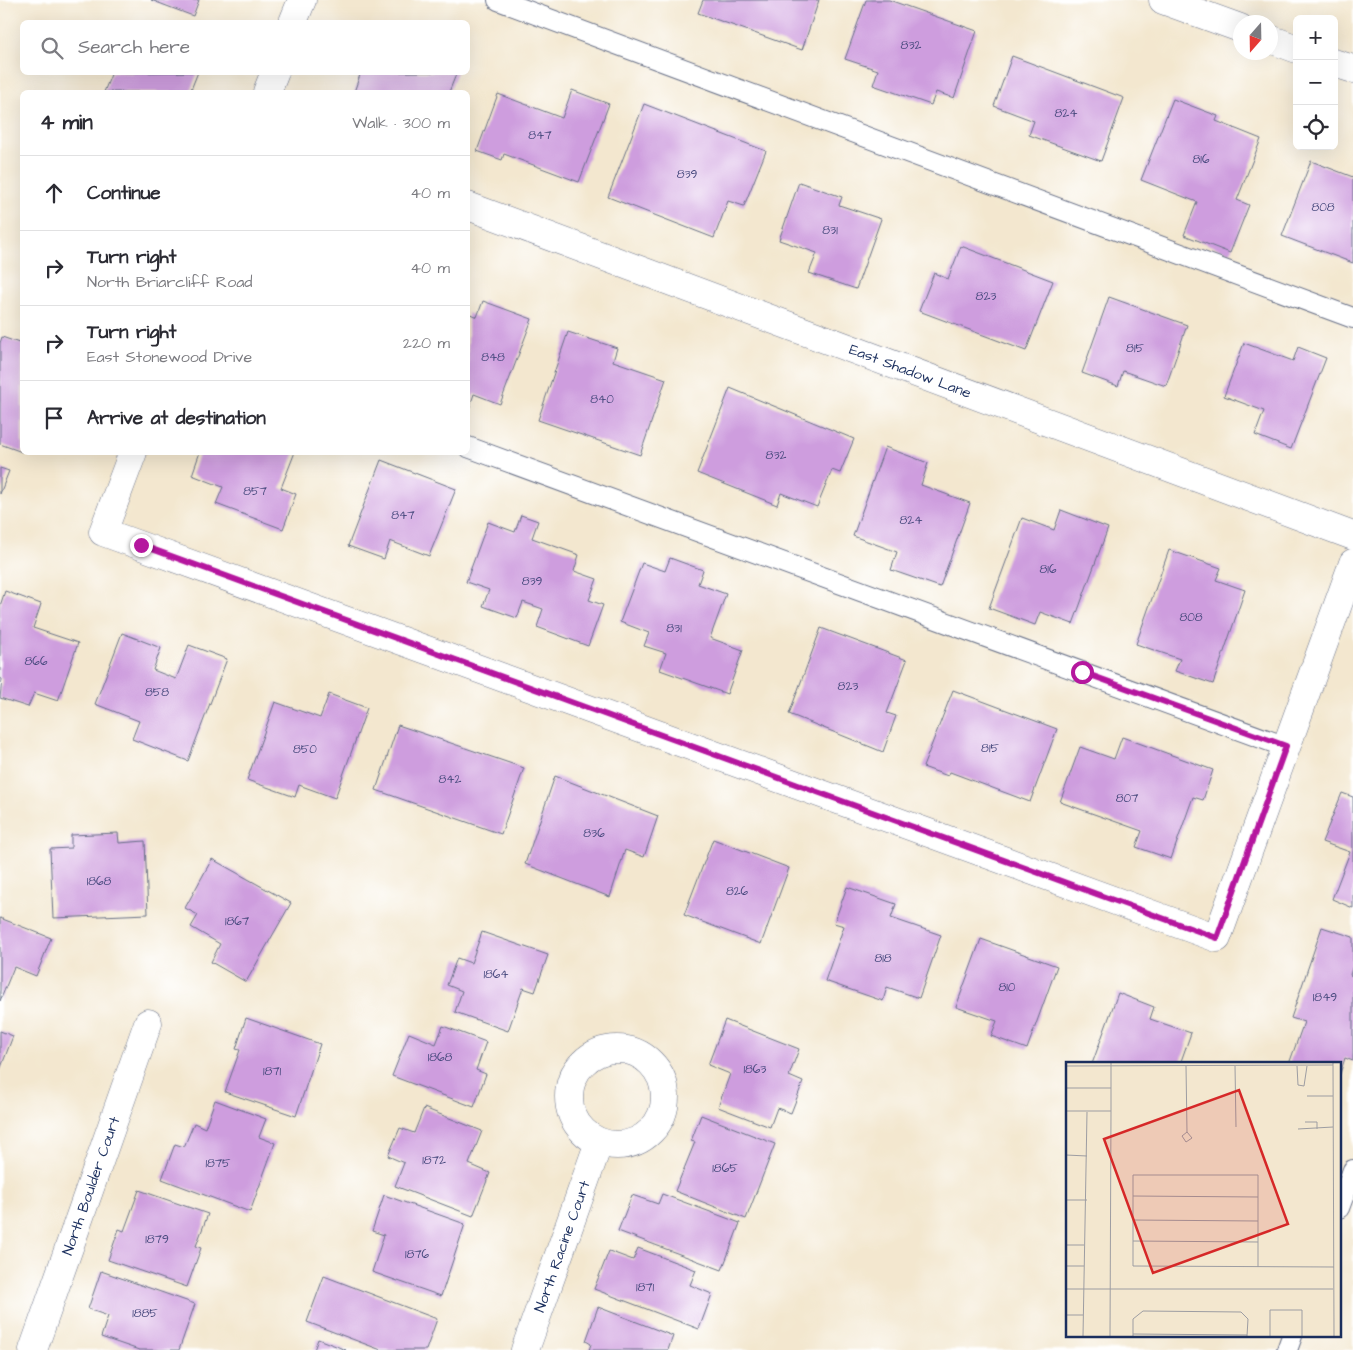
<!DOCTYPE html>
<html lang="en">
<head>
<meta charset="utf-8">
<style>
  body { margin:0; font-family:"Architects Daughter",sans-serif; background:#f7f7f7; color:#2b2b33 }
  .controls { position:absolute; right:15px; top:15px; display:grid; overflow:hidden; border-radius:8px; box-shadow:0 5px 20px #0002 }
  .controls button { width:45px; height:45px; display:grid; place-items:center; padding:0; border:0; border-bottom:1px solid #e1e1e2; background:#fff; color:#2b2b33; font:25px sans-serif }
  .compass { position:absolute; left:1233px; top:15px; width:45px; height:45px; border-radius:50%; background:#fff; box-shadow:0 5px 20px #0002; rotate:200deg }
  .stop { position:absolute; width:15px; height:15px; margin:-11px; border:4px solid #b5179e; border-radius:50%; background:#fff }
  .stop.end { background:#b5179e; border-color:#fff; box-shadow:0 1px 5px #0008 }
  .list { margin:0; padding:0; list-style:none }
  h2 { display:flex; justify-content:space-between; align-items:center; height:65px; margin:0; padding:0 20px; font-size:21px }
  h2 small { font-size:16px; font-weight:400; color:#7c7c81 }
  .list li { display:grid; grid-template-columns:32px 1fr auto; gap:15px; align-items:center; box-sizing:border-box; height:75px; padding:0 20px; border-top:1px solid #e1e1e2 }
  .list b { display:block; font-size:19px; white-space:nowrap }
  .list p { margin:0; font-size:16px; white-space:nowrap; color:#7c7c81 }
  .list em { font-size:16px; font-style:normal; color:#7c7c81 }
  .icon { flex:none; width:28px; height:28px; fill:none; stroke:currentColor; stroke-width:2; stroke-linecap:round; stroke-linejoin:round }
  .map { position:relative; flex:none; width:1353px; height:1350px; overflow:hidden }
  .search { position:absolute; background:#fff; box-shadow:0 5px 20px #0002; left:20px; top:20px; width:450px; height:55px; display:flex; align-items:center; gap:12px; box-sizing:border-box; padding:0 18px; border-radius:8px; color:#7c7c81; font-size:19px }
  .panel { position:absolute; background:#fff; box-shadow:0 5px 20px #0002; left:20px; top:90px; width:450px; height:365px; border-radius:8px }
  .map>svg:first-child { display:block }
  .building { fill:#ce9dde }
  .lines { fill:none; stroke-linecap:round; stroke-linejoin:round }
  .lane-casing { stroke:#676f86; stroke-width:22 }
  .street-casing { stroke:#676f86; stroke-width:29 }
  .lane { stroke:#fff; stroke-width:20 }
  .street { stroke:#fff; stroke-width:28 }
  .route { stroke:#b5179e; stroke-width:6 }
  .labels { text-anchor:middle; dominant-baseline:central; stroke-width:4; stroke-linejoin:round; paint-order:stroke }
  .number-label { font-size:12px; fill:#484a7e }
  .street-label { font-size:15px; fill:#1b2f5e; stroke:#fff }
  .inset-road { fill:none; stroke:#9d9da2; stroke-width:1 }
  .view { fill:#d62828; fill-opacity:0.15; stroke:#d62828; stroke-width:2.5 }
  .inset-edge { fill:none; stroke:#1b2f5e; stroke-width:2.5 }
</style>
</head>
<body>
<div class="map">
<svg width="1353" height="1350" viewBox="0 0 1353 1350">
  <rect width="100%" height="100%" fill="#fff"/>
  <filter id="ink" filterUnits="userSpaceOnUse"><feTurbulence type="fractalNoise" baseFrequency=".02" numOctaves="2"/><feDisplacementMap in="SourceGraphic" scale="10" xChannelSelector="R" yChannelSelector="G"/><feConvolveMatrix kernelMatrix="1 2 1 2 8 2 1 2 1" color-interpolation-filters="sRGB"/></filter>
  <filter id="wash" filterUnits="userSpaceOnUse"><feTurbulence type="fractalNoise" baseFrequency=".0096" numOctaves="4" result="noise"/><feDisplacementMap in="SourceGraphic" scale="20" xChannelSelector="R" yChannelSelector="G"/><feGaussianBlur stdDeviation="1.12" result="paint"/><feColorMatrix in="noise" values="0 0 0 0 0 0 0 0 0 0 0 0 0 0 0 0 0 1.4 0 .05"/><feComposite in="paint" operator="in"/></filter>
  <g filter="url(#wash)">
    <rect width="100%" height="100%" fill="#f3e7cf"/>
    <g id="blocks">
      <g class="building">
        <path d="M151 0H199L193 16Z"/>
        <path d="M703 0H819L802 50 698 13Z"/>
        <path d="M866 0H889L977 31 954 98 936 92 931 105 873 85 878 70 845 59Z"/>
        <path d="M1012 56 1124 98 1101 161 1029 135 1034 121 994 106Z"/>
        <path d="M112 72 131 73 198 72 190 92H104Z"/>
        <path d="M361 72H457L449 92H354Z"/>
        <path d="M572 90 609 104 579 182 504 154 502 160 477 151 498 94 562 118Z"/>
        <path d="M1173 99 1218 116 1216 121 1261 139 1237 200 1249 205 1230 253 1184 235 1197 202 1141 180Z"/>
        <path d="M644 104 766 151 744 206 728 201 714 238 608 197Z"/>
        <path d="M1311 161 1353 177V263L1282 236Z"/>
        <path d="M799 182 842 197 839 205 881 219 856 289 809 273 817 253 779 240Z"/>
        <path d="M961 246 1053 281 1026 351 919 311 934 273 948 279Z"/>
        <path d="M1109 297 1187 325 1166 386 1123 371 1118 386 1082 373Z"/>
        <path d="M483 301 532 319 500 404 474 394 468 412V313L477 317Z"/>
        <path d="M568 332 617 348 613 361 666 379 640 455 538 420Z"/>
        <path d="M2 337 22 344V452L0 444V343Z"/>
        <path d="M1244 343 1293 361 1298 347 1326 358 1291 449 1255 435 1264 411 1224 396Z"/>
        <path d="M730 388 854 439 840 473 832 470 817 507 781 493 777 505 697 473Z"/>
        <path d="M885 447 928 463 921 485 970 503 940 587 891 570 897 552 853 536Z"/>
        <path d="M200 452H295L281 488 296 494 283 529 216 504 223 487 192 475Z"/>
        <path d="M381 460 456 489 429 556 390 541 384 559 348 546Z"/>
        <path d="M0 468 9 471 0 494Z"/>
        <path d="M1061 510 1108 528 1073 624 1040 612 1035 625 989 608 1022 518 1054 530Z"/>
        <path d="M521 515 538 521 532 538 579 555 574 571 597 579 589 600 603 605 588 646 537 627 543 609 523 602 517 618 483 606 489 590 466 582 488 522 515 532Z"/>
        <path d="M1169 550 1221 568 1216 580 1245 590 1213 684 1175 671 1180 659 1136 644Z"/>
        <path d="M670 558 703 570 698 584 726 594 710 638 743 650 727 694 660 670 666 653 644 646 649 633 620 622 642 563 665 571Z"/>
        <path d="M5 591 41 604 33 628 78 643 58 701 34 693 28 707 0 698 2 679 0 678V606Z"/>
        <path d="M821 628 907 660 887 713 896 716 883 752 789 714Z"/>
        <path d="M122 633 161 648 153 670 176 679 189 645 227 659 188 761 132 739 139 721 95 704Z"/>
        <path d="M953 690 1057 729 1030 802 950 772 948 776 923 767Z"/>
        <path d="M329 694 367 708 335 798 299 785 295 797 247 780 275 702 320 718Z"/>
        <path d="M398 725 524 768 501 834 376 790Z"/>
        <path d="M1122 737 1213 770 1203 800 1193 797 1171 859 1136 847 1142 831 1060 802 1080 747 1114 759Z"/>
        <path d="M555 776 658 816 644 857 625 850 610 897 525 864Z"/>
        <path d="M1342 793 1353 797V908L1332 899 1350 852 1322 842Z"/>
        <path d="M118 833 119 843 145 841 148 914 53 918 50 849 71 848V835Z"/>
        <path d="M713 839 789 868 761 944 684 915Z"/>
        <path d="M212 859 291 903 246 982 211 962 220 944 191 927 198 915 185 908Z"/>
        <path d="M847 887 896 904 891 918 941 935 919 998 887 987 883 1001 825 981 844 926 834 923Z"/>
        <path d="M0 918 51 938 36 976 14 967 0 1001Z"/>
        <path d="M1322 927 1353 937V965L1350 975 1353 976V1061L1345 1058 1340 1074 1339 1064H1289L1304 1022 1291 1018Z"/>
        <path d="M482 932 548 955 535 992 523 988 508 1031 455 1012 462 991 447 985 457 958 471 963Z"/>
        <path d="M981 939 1057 966 1027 1049 991 1036 997 1021 956 1007Z"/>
        <path d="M1118 993 1154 1007 1150 1019 1191 1033 1180 1064H1092Z"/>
        <path d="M246 1018 320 1044 296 1116 225 1092 240 1050 236 1049Z"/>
        <path d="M725 1020 799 1049 789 1076 803 1082 791 1113 777 1108 770 1127 718 1107 730 1074 708 1065Z"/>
        <path d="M443 1026 486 1042 476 1070 486 1074 474 1107 392 1076 409 1033 436 1044Z"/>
        <path d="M0 1031 13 1036 0 1070Z"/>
        <path d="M215 1100 266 1119 259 1137 275 1143 250 1212 162 1179 175 1144 184 1147 194 1123 205 1128Z"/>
        <path d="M424 1108 482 1131 469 1164 490 1173 473 1216 395 1186 404 1163 388 1156 400 1128 414 1133Z"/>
        <path d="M701 1115 775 1144 746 1219 675 1191 695 1142 691 1141Z"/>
        <path d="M139 1190 208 1214 196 1246 201 1248 187 1287 108 1260 119 1229 124 1231Z"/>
        <path d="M662 1194 740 1223 722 1270 618 1231 632 1195 658 1204Z"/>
        <path d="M384 1195 465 1224 441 1296 372 1272 384 1235 372 1231Z"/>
        <path d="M638 1248 696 1270 690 1285 712 1294 699 1329 594 1289 609 1251 633 1260Z"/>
        <path d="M101 1271 195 1304 179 1350H139L101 1337 108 1316 88 1309Z"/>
        <path d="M324 1276 437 1319 426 1350H381L307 1322Z"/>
        <path d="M598 1307 673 1336 668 1350H589L591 1344 586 1341Z"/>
        <path d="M318 1339 346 1350H314Z"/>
      </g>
    </g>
  </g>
  <g filter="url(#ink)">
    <use href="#blocks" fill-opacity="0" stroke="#676f86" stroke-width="1"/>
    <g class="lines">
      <defs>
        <g id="lane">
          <path d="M498 0 1353 318"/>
          <path d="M468 447 1286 747"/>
          <path d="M1339 1208 1353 1170"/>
          <path d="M1287 1350 1292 1336"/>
        </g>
        <g id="street">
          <path d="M1163 0 1240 28"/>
          <path d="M293 22 302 0"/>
          <path d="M1270 39 1297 49"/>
          <path d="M1334 63 1353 69"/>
          <path d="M267 92 275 72"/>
          <path id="s1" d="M468 206 1353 536"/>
          <path d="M133 452 103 532 1217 938 1353 563"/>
          <circle cx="617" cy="1097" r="48"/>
          <path id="s2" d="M33 1350 148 1023"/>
          <path id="s3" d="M525 1350 599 1142"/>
        </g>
      </defs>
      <use href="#lane" class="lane-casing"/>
      <use href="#street" class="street-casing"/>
      <use href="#lane" class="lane"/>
      <use href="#street" class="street"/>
    </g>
  </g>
  <g class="lines" filter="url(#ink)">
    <path class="route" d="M141 545 1217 938 1286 746 1082 672"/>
  </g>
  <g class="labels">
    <g class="number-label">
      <text x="911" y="45">832</text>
      <text x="1066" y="113">824</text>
      <text x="540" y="135">847</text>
      <text x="1201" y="159">816</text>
      <text x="687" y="174">839</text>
      <text x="1323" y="207">808</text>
      <text x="830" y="230">831</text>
      <text x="986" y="296">823</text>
      <text x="1135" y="348">815</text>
      <text x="493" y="357">848</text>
      <text x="602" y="399">840</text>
      <text x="776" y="455">832</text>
      <text x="255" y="491">857</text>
      <text x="403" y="515">847</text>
      <text x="911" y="520">824</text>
      <text x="1048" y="569">816</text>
      <text x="532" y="581">839</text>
      <text x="1191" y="617">808</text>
      <text x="674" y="628">831</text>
      <text x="36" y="661">866</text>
      <text x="848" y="686">823</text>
      <text x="157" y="692">858</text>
      <text x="990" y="748">815</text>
      <text x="305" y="749">850</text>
      <text x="450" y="779">842</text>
      <text x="1127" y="798">807</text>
      <text x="594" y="833">836</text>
      <text x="99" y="881">1868</text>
      <text x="737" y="891">826</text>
      <text x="237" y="921">1867</text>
      <text x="883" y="958">818</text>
      <text x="496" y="974">1864</text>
      <text x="1007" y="987">810</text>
      <text x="1325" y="997">1849</text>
      <text x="440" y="1057">1868</text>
      <text x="755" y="1069">1863</text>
      <text x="272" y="1071">1871</text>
      <text x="434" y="1160">1872</text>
      <text x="218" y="1163">1875</text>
      <text x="725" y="1168">1865</text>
      <text x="157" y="1239">1879</text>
      <text x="417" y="1254">1876</text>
      <text x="645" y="1287">1871</text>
      <text x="145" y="1313">1885</text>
    </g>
    <g class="street-label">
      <text stroke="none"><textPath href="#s1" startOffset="472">East Shadow Lane</textPath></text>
      <text stroke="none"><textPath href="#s2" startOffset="174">North Boulder Court</textPath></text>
      <text stroke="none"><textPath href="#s3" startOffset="110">North Racine Court</textPath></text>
    </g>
  </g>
  <g transform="translate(1066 1062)">
    <rect width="275" height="275" fill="#f3e7cf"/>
    <path class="inset-road" d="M267 1 268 274M0 4 267 3M120 4 121 70 126 76 120 80 116 74 121 70M169 4 170 65M231 4 232 23 238 24 241 4M0 26H45M241 34H267M0 49H45V1M239 60H251V67M232 67 267 65M0 93 21 94M67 134 192 135M0 138H21M67 158 192 159M67 179 192 180M0 183H18M0 204H18M192 205V113H67V204L268 205M0 227H267M0 253H17M67 272 181 273M17 274 21 50M44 274 45 49M67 274V257L77 249 175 250 182 257 181 274M204 274V248H236V274"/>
    <path class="view" d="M173 28 222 162 87 211 38 77Z"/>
    <rect width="275" height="275" class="inset-edge"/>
  </g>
</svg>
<div class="controls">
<button>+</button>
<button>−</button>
<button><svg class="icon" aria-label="locate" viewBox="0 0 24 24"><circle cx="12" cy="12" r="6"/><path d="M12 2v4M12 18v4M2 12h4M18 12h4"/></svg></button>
</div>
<svg class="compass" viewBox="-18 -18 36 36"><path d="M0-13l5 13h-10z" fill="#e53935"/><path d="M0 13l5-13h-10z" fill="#7c7c81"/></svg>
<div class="stop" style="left:1082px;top:672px"></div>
<div class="stop end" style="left:141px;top:545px"></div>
<div class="search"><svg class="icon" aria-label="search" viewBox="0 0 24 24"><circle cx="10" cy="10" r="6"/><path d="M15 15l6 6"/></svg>Search here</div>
<section class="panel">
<h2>4 min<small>Walk · 300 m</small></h2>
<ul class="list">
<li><svg class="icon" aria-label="ahead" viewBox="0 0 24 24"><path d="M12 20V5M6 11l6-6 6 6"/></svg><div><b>Continue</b></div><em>40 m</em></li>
<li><svg class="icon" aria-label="right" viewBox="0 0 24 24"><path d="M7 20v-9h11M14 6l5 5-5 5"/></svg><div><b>Turn right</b><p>North Briarcliff Road</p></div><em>40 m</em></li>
<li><svg class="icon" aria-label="right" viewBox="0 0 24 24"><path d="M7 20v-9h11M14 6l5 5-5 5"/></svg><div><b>Turn right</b><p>East Stonewood Drive</p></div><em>220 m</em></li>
<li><svg class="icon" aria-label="arrive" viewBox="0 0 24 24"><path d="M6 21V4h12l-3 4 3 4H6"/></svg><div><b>Arrive at destination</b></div></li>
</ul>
</section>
</div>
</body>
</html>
